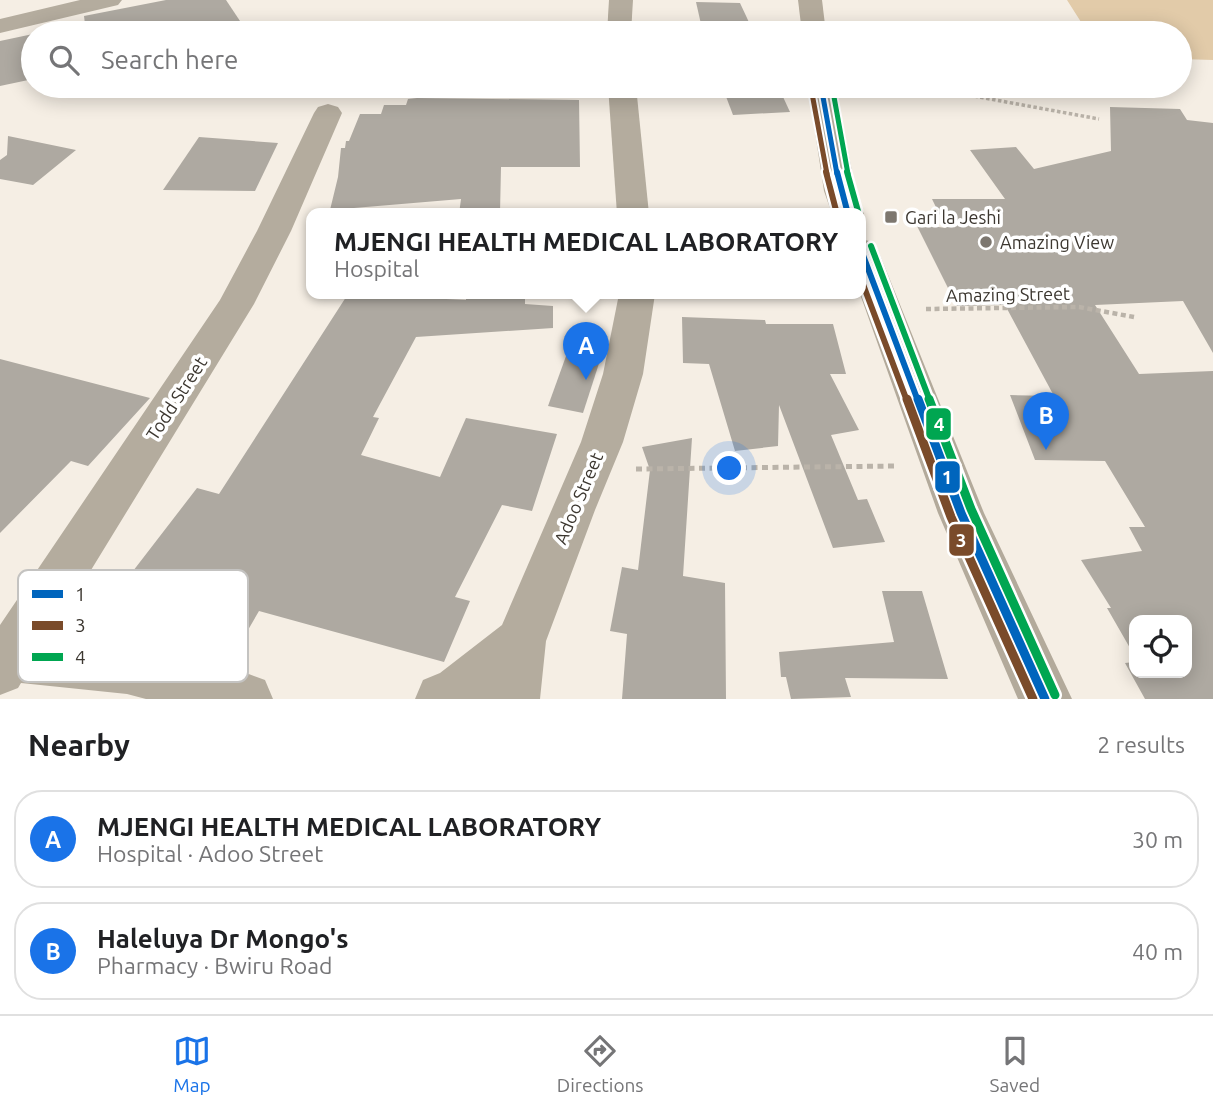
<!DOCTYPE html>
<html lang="en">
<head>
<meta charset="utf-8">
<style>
  body { margin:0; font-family:Ubuntu,sans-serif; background:#f6f6f6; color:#202124 }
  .controls { position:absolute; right:21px; bottom:21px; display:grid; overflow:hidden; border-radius:14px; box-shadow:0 4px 18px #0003 }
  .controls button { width:63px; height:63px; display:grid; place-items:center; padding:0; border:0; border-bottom:2px solid #e0e0e0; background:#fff; color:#202124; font:35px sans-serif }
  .you { position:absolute; left:730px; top:469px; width:24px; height:24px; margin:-18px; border:5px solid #fff; border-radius:50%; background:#1a73e8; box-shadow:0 0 0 10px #1a73e833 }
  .badge { display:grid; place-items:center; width:46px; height:46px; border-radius:50%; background:#1a73e8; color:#fff; font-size:23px; font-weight:700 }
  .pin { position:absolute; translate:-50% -58px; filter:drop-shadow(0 2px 4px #0008) }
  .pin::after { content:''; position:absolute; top:37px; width:24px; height:21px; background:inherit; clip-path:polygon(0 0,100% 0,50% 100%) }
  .popup { position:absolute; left:306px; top:208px; width:560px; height:91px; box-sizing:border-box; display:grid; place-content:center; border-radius:14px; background:#fff; filter:drop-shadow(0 2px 5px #0005); font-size:23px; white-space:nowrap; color:#757577 }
  .popup b { font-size:26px; color:#202124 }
  .popup::after { content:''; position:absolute; left:50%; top:100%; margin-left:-14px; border:14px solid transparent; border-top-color:#fff }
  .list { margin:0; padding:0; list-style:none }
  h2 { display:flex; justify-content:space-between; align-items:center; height:91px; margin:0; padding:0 28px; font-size:30px }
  h2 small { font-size:23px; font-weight:400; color:#757577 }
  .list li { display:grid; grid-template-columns:46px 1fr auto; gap:21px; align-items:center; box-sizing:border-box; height:98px; margin:0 14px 14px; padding:0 14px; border:2px solid #e0e0e0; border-radius:28px }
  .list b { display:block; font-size:26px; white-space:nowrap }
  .list p { margin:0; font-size:23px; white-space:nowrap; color:#757577 }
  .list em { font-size:23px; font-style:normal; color:#757577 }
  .icon { flex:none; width:38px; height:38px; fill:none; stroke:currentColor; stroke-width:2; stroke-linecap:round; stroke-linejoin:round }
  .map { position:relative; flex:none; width:1213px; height:699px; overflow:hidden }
  .search { position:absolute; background:#fff; box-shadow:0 4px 18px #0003; left:21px; right:21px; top:21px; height:77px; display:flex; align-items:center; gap:18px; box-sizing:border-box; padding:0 24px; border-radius:38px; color:#757577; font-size:26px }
  .sheet { height:315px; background:#fff }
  nav { display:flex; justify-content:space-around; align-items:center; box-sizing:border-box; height:98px; border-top:2px solid #e0e0e0; background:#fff; font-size:19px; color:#757577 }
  nav a { display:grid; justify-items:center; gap:4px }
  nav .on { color:#1a73e8 }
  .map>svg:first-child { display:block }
  .forest { fill:#e2cba9 }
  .building { fill:#aea9a1 }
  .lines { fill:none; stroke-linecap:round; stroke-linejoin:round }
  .path-far2 { stroke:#bab3a9; stroke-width:3.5; stroke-dasharray:3.5 2.5; stroke-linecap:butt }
  .path-far1 { stroke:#bab3a9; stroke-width:4.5; stroke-dasharray:5 3.5; stroke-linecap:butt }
  .path { stroke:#bab3a9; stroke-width:5; stroke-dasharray:6 4.5; stroke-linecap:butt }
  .minor { fill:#b4ac9e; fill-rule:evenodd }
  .tertiary { fill:#b4ac9e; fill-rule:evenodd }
  .secondary { fill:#b3aa9b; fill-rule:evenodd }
  .bus-1-far2-casing { stroke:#fff; stroke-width:9 }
  .bus-1-far1-casing { stroke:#fff; stroke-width:11 }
  .bus-1-casing { stroke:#fff; stroke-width:14 }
  .bus-2-far2-casing { stroke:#fff; stroke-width:9 }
  .bus-2-far1-casing { stroke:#fff; stroke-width:11 }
  .bus-2-casing { stroke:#fff; stroke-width:14 }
  .bus-3-far2-casing { stroke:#fff; stroke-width:9 }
  .bus-3-far1-casing { stroke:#fff; stroke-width:11 }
  .bus-3-casing { stroke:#fff; stroke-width:14 }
  .bus-1-far2 { stroke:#0065bd; stroke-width:5 }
  .bus-1-far1 { stroke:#0065bd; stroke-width:6 }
  .bus-1 { stroke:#0065bd; stroke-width:9 }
  .bus-2-far2 { stroke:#7a4b2a; stroke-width:5 }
  .bus-2-far1 { stroke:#7a4b2a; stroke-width:6 }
  .bus-2 { stroke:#7a4b2a; stroke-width:9 }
  .bus-3-far2 { stroke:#00a651; stroke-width:5 }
  .bus-3-far1 { stroke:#00a651; stroke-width:6 }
  .bus-3 { stroke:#00a651; stroke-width:9 }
  .poi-dot { fill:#7d776f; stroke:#fff; stroke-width:2.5 }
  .labels { text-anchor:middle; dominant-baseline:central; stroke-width:7; stroke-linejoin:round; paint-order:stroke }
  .poi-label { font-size:18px; fill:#3c3730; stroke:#fff; text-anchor:start }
  .street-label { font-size:18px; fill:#3c3730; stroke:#fff }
  .key { fill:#fff; stroke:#c4c3c1; stroke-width:2 }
  .key-label { font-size:19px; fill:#3c3730 }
  .line-badge { stroke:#fff; stroke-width:2.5 }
  .badge-label { font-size:19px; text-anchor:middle; font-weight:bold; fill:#fff }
</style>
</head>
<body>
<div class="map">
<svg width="1213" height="699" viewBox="0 0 1213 699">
  <rect width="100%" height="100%" fill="#f5eee4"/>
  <path class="forest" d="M1067 0H1213V60L1180 59V33H1088Z"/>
  <g class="building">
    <path d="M166 0H226L248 33H86L84 16Z"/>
    <path d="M696 2 740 3 754 33H703Z"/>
    <path d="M33 34V79L0 86V41Z"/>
    <path d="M722 86H778L790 112 733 115Z"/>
    <path d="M417 98 579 100 580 167H501L500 213 459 214 461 199 330 210 338 177 341 148H345L346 141H349L360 114H381L384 105H406L408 99Z"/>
    <path d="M1110 107 1180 109 1187 120 1213 123V353L1183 301 1095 305 1139 374 1213 371V699H1145L1125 663 1134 662V673H1187V620H1134V655L1107 608H1111L1081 560 1142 551 1129 527H1145L1105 461 1035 460 1010 395 1054 396 1005 305 957 306 916 224 946 228 932 199H1005L970 150 1016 147 1034 169 1111 151Z"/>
    <path d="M8 136 76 150 33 185 0 179V160L7 155Z"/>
    <path d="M199 137 278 143 255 191 163 190Z"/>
    <path d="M348 294 466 300V294H525V304L553 306V328L416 337 373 417 379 418 361 455 440 477 466 418 557 434 532 511 502 505 455 597 470 601 444 662 259 611 227 666 188 656 201 636 117 610 108 630 69 628 85 596 113 597 197 488 219 494Z"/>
    <path d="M682 317 765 320 766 324H833L846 374H830L859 430 831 435 858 500 867 499 885 542 833 548 779 405 778 446 735 451 709 364 683 363Z"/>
    <path d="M570 345 603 351 583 413 548 406Z"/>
    <path d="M0 359 150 398 88 466 71 461 0 533Z"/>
    <path d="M692 438 683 576 725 583 726 699H622L627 634 610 631 622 567 638 570 650 470 642 447Z"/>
    <path d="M882 591H922L948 679 845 678 851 697 791 699 786 677H781L779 652 894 642Z"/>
  </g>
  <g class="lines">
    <path class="path-far2" d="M885 86 952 92 1099 119"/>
    <path class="path-far1" d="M926 309 1079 307 1134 317"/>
    <path class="path" d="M636 469 896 466"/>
    <g class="minor">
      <path d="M609 0H633L631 33H607Z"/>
      <path d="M608 86H636L649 214H617Z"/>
      <path d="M328 104 338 107 342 113 291 231 254 304 50 637 127 644 246 673 265 680 273 699H146L127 694 21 683 18 688 0 695V625L220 300 257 231 314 113 318 107Z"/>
      <path d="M619 294H655L643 374 623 442 595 510 546 641 540 699H415L423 680 440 673 502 625 581 442 603 374Z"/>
    </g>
    <path class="tertiary" d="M80 0H122L118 5 0 33V19Z"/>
    <g class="secondary">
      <path d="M798 0H822L826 33H802Z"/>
      <path d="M808 86H835L856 191 864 214 861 219V214H832L824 191Z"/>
      <path d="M861 239 873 242 878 250 984 513 1072 699H1018L938 513 860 294Z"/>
    </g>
    <defs>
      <path id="bus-1-far2" d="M821 86 837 174"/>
      <g id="bus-1-far1">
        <path d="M837 172 848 214"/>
        <path d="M861 250 918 401"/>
      </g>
      <path id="bus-1" d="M918 399 961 513 1045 699"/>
      <path id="bus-2-far2" d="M811 88 827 174"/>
      <g id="bus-2-far1">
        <path d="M826 172 837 214"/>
        <path d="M861 279 907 401"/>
      </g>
      <path id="bus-2" d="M907 399 951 517 1033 699"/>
      <path id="bus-3-far2" d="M832 86 848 174"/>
      <g id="bus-3-far1">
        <path d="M847 172 858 211"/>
        <path d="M871 246 930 401"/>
      </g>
      <path id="bus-3" d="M929 399 971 509 1055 695"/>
    </defs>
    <use href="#bus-1-far2" class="bus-1-far2-casing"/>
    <use href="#bus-1-far1" class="bus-1-far1-casing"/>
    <use href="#bus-1" class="bus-1-casing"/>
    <use href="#bus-2-far2" class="bus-2-far2-casing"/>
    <use href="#bus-2-far1" class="bus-2-far1-casing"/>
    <use href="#bus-2" class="bus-2-casing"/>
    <use href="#bus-3-far2" class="bus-3-far2-casing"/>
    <use href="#bus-3-far1" class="bus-3-far1-casing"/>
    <use href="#bus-3" class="bus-3-casing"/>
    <use href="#bus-1-far2" class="bus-1-far2"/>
    <use href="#bus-1-far1" class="bus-1-far1"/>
    <use href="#bus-1" class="bus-1"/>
    <use href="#bus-2-far2" class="bus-2-far2"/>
    <use href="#bus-2-far1" class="bus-2-far1"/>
    <use href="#bus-2" class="bus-2"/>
    <use href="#bus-3-far2" class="bus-3-far2"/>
    <use href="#bus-3-far1" class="bus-3-far1"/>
    <use href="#bus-3" class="bus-3"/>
  </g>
  <g class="poi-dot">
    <rect x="884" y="210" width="14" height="14" rx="3.5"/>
    <circle cx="986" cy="242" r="7"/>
  </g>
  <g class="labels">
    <g class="poi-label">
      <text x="905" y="217">Gari la Jeshi</text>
      <text x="1000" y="242">Amazing View</text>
    </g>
    <g class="street-label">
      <text transform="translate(1008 294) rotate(-1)">Amazing Street</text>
      <text transform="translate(176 398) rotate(-57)">Todd Street</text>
      <text transform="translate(578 498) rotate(-67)">Adoo Street</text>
    </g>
  </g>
  <rect x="18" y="570" width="230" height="112" rx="10" class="key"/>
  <rect x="32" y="590" width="31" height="8" fill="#0065bd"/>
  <rect x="32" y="621" width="31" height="9" fill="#7a4b2a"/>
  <rect x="32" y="653" width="31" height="8" fill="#00a651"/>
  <g class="key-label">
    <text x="75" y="601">1</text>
    <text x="75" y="632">3</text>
    <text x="75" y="664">4</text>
  </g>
  <g class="line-badge">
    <rect x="925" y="407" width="27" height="34" rx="7" fill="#00a651"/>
    <rect x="934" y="460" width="27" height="34" rx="7" fill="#0065bd"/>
    <rect x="948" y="523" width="27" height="34" rx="7" fill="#7a4b2a"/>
  </g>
  <g class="badge-label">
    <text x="939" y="431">4</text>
    <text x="947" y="484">1</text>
    <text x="961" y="547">3</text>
  </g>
</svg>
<div class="controls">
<button><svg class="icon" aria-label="locate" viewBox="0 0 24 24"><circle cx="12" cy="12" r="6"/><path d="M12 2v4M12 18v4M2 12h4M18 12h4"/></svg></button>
</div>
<div class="you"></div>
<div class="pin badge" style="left:586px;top:380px">A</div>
<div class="popup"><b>MJENGI HEALTH MEDICAL LABORATORY</b>Hospital</div>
<div class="pin badge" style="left:1046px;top:450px">B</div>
<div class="search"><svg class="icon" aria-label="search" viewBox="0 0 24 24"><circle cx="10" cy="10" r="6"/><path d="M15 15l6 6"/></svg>Search here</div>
</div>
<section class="sheet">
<h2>Nearby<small>2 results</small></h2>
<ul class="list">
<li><span class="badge">A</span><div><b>MJENGI HEALTH MEDICAL LABORATORY</b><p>Hospital · Adoo Street</p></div><em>30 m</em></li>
<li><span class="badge">B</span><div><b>Haleluya Dr Mongo's</b><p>Pharmacy · Bwiru Road</p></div><em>40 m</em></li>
</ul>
</section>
<nav>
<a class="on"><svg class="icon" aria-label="map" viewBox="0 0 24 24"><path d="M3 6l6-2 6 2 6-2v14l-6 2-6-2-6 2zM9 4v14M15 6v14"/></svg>Map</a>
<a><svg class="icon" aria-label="directions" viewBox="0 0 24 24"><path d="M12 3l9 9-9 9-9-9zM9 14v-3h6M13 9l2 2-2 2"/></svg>Directions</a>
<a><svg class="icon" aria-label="saved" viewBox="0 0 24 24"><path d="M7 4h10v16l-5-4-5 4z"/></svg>Saved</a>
</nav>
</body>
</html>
